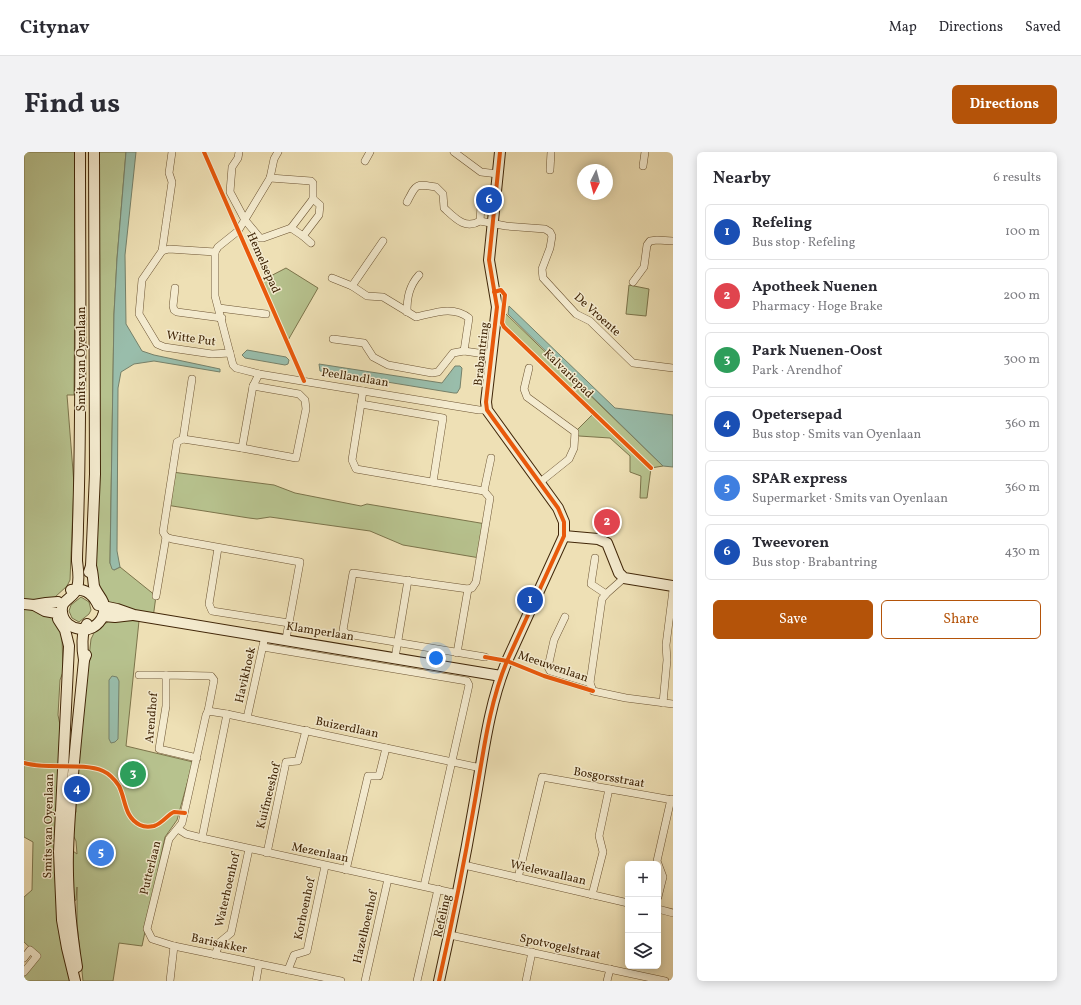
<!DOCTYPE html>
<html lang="en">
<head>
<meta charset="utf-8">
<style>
  body { margin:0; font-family:Vollkorn,serif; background:#f2f2f3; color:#2b2b33 }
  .controls { position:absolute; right:12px; bottom:12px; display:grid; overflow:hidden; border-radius:6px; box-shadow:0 2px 10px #0003 }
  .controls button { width:36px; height:36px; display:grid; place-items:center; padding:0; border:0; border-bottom:1px solid #e1e1e2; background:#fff; color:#2b2b33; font:20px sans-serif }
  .compass { position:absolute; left:553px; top:12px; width:36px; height:36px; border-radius:50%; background:#fff; box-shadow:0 2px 10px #0003; rotate:186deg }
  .you { position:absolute; left:412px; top:506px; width:14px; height:14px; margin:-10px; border:3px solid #fff; border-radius:50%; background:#1a73e8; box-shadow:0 0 0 6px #1a73e833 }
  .badge { display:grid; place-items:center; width:26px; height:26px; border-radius:50%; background:#b45309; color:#fff; font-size:13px; font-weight:700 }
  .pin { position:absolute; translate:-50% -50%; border:2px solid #fff; box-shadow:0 1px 4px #0006 }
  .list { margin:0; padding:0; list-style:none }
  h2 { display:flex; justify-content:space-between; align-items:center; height:52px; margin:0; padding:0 16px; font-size:17px }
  h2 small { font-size:13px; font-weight:400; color:#7c7c81 }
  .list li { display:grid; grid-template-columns:26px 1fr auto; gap:12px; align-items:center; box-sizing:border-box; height:56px; margin:0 8px 8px; padding:0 8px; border:1px solid #e1e1e2; border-radius:6px }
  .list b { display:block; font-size:15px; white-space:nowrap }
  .list p { margin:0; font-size:13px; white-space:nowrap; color:#7c7c81 }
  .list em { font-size:13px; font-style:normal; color:#7c7c81 }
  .actions { display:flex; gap:8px; padding:12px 16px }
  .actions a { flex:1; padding:9px 0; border:1px solid #b45309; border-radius:6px; text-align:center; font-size:14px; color:#b45309 }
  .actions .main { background:#b45309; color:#fff }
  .icon { flex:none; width:22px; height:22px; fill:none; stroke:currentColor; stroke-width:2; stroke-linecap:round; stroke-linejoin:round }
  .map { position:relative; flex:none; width:649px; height:829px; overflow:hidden; border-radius:6px }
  header { display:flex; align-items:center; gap:24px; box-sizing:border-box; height:56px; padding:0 20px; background:#fff; border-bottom:1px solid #e1e1e2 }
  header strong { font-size:19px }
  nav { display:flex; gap:22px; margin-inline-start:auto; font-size:14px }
  .intro { display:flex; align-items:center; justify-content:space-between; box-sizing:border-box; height:96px; padding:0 24px }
  h1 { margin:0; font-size:28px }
  .button { padding:10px 18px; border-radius:6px; background:#b45309; color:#fff; font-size:14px; font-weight:700 }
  main { display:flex; gap:24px; padding:0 24px }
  aside { flex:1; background:#fff; border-radius:6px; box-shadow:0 2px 10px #0003 }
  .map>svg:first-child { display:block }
  .green { fill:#b7c28e; stroke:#7c744b }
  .water { fill:#99bdab; stroke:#76816a }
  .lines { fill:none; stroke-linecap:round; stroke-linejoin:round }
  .street-casing { stroke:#6c5433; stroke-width:8 }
  .secondary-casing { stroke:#412608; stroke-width:12 }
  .street { stroke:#f4ebcf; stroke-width:7 }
  .secondary { stroke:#f4ebcf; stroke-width:10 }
  .cycleway-casing { stroke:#f4ebcf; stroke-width:6 }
  .cycleway { stroke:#e8590c; stroke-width:4 }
  .labels { text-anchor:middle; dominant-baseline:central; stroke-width:3; stroke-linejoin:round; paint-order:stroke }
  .street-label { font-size:12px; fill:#412608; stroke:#f4ebcf }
</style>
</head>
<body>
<header>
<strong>Citynav</strong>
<nav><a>Map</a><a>Directions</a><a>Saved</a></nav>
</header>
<div class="intro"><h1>Find us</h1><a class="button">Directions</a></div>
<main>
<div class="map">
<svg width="649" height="829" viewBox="0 0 649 829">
  <rect width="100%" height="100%" fill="#eee0b5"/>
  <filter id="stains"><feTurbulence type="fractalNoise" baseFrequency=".005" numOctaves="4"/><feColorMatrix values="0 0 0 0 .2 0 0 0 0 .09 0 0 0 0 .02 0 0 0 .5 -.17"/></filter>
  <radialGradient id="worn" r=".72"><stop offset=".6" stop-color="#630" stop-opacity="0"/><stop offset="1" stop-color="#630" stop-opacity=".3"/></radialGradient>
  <g class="green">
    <path d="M0 0H52L50 243H43L50 332 46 428 43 434 31 445 28 465 37 479 38 484 39 520 36 528 34 563 36 573 48 829H0V822L15 804 0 790V745L8 738 9 690 0 685Z"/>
    <path d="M74 0H102L93 107 90 162 86 411 90 418 96 415 132 444 129 466 86 452 77 439 72 430 74 321Z"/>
    <path d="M262 116 294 136 263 190 237 129Z"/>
    <path d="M605 133 625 137 622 164 602 162Z"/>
    <path d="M480 160 639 314 627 316 623 346H616L617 324 606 320V304L586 286 555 284 551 280 570 261 480 175 478 171Z"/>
    <path d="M148 320 250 333 271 341 337 354 343 352 462 372 456 406 379 393 346 379 246 365 233 367 225 366 142 353Z"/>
    <path d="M57 445 65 450 67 458 65 462 55 470 48 466 45 459 47 453Z"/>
    <path d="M87 468 115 469 102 594 169 610 153 668 141 685 118 794 95 791 89 829H59L53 772V735L52 748 48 750 49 699 53 702 52 689 49 683V665L52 660 51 634 67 487 72 477Z"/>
  </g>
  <g class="water">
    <path d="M102 0H112L101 103 102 172 118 199 130 203 196 217V220L130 209 110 212 97 220 94 236 93 399 96 415 90 418 88 417 86 411 90 162 93 107Z"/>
    <path d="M485 154 591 256 649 263V315L639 314 484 162Z"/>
    <path d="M223 198 262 205 265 208 264 212 261 213 221 206 218 203Z"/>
    <path d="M295 212 418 231 431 214H436L438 216 436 236 433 241H430L296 219Z"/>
    <path d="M88 524 93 525 95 529 94 587 91 590 87 591 85 587V528Z"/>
  </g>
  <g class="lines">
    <defs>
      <g id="street">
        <path d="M215 0 214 6 208 15 206 40 221 68 236 86H239L267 76 279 84 287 91"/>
        <path d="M254 0 250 7 246 26 214 79 194 95 191 100V144L209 213 212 216 235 222 455 258H463"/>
        <path d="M430 0 457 20 474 22"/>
        <path d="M341 9 346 0"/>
        <path d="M619 14 621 0"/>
        <path d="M526 18 527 0"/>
        <path d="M246 26 287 29 289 31V47L267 76"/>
        <path d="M383 50C393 31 391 32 412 35L419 42 420 56C431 66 441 78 456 69L482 74 521 77 526 80 528 84 526 96 518 117 519 126 552 162 566 169 609 211 649 216"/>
        <path d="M456 69 457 54"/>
        <path d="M279 84 295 63 296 53 289 47"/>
        <path d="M138 99 148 30 145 21 148 0"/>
        <path d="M191 100 145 97 138 99 118 128 115 162 133 192 140 195 188 202 206 201"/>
        <path d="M308 126 328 134 343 144 359 145 392 165C410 161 429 153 445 166L440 199"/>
        <path d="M609 130 620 115 623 93 626 89 633 88 649 89"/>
        <path d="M328 134 359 89"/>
        <path d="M151 136 149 154 150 158 153 160 198 166"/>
        <path d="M195 156 242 162"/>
        <path d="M383 160C383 146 385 134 395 123"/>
        <path d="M309 187 340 191 349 205 364 213 408 221 414 220 429 201 440 199 468 203"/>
        <path d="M505 216 500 237 503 245 551 280 550 296 545 307 515 331"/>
        <path d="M229 234 275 242 281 248 282 257 272 306 218 296 159 287 153 290 139 380 142 385 148 387 276 410 262 487"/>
        <path d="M339 239 328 308 332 317 460 339 466 346 452 430 448 436 444 437 329 421 319 478 323 482 461 505"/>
        <path d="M337 252 419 266 409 330"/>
        <path d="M159 287 168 227"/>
        <path d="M218 296 229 234 235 222"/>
        <path d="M460 339 467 306"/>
        <path d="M194 396 185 452 188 459 265 471"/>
        <path d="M571 406 567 432 582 442"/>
        <path d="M132 444 142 385"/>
        <path d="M541 465 530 488 524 515 526 519 566 531 569 539 602 546 649 552"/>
        <path d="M239 495 443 529 445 533 443 542 400 734"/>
        <path d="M433 501 444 437"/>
        <path d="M371 506 384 428"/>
        <path d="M115 523H142"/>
        <path d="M566 531 578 447 582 442 600 426"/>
        <path d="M639 551 643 508 642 493 649 438"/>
        <path d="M184 559 203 562 457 616"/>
        <path d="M223 566 241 484"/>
        <path d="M173 606 135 597 142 554V523L187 524 190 528 184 559 182 563 158 671 145 687 123 777 128 787 150 794 317 829"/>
        <path d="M154 677 162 682 178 686 434 742"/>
        <path d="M178 686 203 562"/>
        <path d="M243 701 262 610 274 609 282 578"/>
        <path d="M440 713 604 751"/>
        <path d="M322 718 344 624H355L362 596"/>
        <path d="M494 726 518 625 649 648"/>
        <path d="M568 743 579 700 575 684 585 637"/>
        <path d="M634 745 639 725 633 709 647 647"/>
        <path d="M634 757 649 761"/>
        <path d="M426 783 641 829"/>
        <path d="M191 803 196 790 207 781 225 697"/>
        <path d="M0 806 6 798 13 804 0 820"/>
        <path d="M264 818 270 803 283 799 301 714"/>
        <path d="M146 829 150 794"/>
        <path d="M232 829 235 812"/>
        <path d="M341 829 364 727"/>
        <path d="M393 829 414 737"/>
        <path d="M502 829 508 800"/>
        <path d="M583 829 586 817"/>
      </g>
      <g id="secondary">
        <path d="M56 0C56 124 58 249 54 373 54 385 53 397 53 409 54 418 56 427 53 436 50 447 36 447 38 460 39 470 47 476 56 477 71 480 84 465 79 450 77 445 72 440 70 434 69 428 69 421 67 414"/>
        <path d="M540 384 574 387 583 391 595 421 600 426 649 434"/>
        <path d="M65 420 67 414 71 322 70 0"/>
        <path d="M47 438C59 436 67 440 73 451"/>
        <path d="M0 452 10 453 21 459 38 462"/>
        <path d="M10 453 22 451 34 450"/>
        <path d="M74 453 93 457 110 463 477 524"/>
        <path d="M79 464 91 465 108 463"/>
        <path d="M34 467 41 478 45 494 35 700 38 768 43 796 51 829"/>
        <path d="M60 508C58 498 57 480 63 472"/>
        <path d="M53 815C47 777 43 738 44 700 46 636 54 571 60 508L62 503"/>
        <path d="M415 829C428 771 440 712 450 654 459 605 464 555 483 509L540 384V370L534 356 463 258 462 250 473 155 465 108 476 0"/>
      </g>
    </defs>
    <use href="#street" class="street-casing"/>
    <use href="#secondary" class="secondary-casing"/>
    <use href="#street" class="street"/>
    <use href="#secondary" class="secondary"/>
    <defs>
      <g id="cycleway">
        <path d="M180 0 280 229"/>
        <path d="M470 140 477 138 481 143 478 171 480 175 627 316"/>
        <path d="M461 505 483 509 520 524 569 539"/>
        <path d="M0 611C23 618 58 610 79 619 86 622 91 628 95 634 102 648 100 665 116 673 120 675 125 675 130 674 139 671 143 663 150 660L161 661"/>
        <path d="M415 829C428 771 440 712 450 654 459 605 464 555 483 509L540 384V370L534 356 463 258 462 250 473 155 465 108 476 0"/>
      </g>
    </defs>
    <use href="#cycleway" class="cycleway-casing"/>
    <use href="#cycleway" class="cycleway"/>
  </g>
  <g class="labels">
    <g class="street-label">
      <text transform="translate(239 111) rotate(66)">Hemelsepad</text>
      <text transform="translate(573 163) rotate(42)">De Vroente</text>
      <text transform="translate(167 187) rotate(8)">Witte Put</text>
      <text transform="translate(458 202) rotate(-84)">Brabantring</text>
      <text transform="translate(58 207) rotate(-90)">Smits van Oyenlaan</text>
      <text transform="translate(544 222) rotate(44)">Kalvariepad</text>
      <text transform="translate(331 226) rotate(9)">Peellandlaan</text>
      <text transform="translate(296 480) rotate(9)">Klamperlaan</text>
      <text transform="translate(529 515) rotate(19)">Meeuwenlaan</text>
      <text transform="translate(222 523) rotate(-77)">Havikhoek</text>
      <text transform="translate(128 566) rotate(-85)">Arendhof</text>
      <text transform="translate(323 576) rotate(12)">Buizerdlaan</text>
      <text transform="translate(585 626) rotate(10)">Bosgorsstraat</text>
      <text transform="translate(245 644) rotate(-76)">Kuifmeeshof</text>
      <text transform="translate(25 674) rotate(-89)">Smits van Oyenlaan</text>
      <text transform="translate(296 701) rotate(12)">Mezenlaan</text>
      <text transform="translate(127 716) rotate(-76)">Putterlaan</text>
      <text transform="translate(524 721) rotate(13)">Wielewaallaan</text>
      <text transform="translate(204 738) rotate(-77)">Waterhoenhof</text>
      <text transform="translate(281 757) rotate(-78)">Korhoenhof</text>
      <text transform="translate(419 764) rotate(-78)">Refeling</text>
      <text transform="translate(342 775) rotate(-77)">Hazelhoenhof</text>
      <text transform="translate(195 792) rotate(12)">Barisakker</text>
      <text transform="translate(536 795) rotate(12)">Spotvogelstraat</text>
    </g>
  </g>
  <rect width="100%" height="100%" filter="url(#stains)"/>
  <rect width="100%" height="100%" fill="url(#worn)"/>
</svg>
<div class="controls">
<button>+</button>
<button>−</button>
<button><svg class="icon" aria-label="layers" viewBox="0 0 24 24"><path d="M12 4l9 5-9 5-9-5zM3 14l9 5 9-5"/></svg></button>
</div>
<svg class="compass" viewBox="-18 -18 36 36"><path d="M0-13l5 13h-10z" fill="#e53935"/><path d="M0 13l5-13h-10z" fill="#7c7c81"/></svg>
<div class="you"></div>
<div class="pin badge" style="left:506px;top:448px;background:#1a4fb4">1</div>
<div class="pin badge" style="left:583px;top:370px;background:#e0444e">2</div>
<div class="pin badge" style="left:109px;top:622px;background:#2e9e5b">3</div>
<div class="pin badge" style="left:53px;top:637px;background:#1a4fb4">4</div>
<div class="pin badge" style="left:77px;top:701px;background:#3f7fe0">5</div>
<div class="pin badge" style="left:465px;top:48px;background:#1a4fb4">6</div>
</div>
<aside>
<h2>Nearby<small>6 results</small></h2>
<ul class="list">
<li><span class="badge" style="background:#1a4fb4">1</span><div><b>Refeling</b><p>Bus stop · Refeling</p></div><em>100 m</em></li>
<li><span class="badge" style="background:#e0444e">2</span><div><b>Apotheek Nuenen</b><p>Pharmacy · Hoge Brake</p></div><em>200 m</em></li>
<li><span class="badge" style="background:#2e9e5b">3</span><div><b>Park Nuenen-Oost</b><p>Park · Arendhof</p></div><em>300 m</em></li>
<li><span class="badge" style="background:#1a4fb4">4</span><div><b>Opetersepad</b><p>Bus stop · Smits van Oyenlaan</p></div><em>360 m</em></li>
<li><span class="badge" style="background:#3f7fe0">5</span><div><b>SPAR express</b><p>Supermarket · Smits van Oyenlaan</p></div><em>360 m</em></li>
<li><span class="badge" style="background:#1a4fb4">6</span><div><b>Tweevoren</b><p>Bus stop · Brabantring</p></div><em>430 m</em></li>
</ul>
<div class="actions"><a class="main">Save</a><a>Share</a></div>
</aside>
</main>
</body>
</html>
